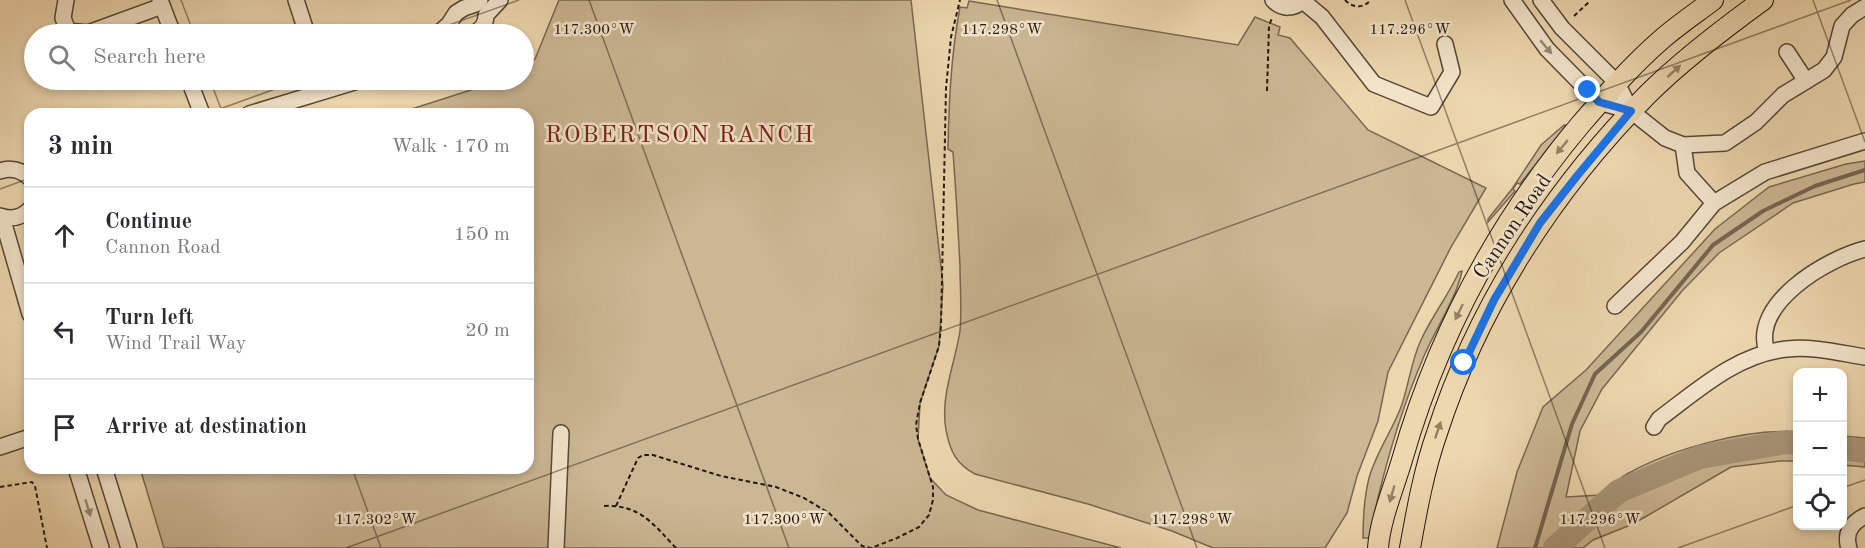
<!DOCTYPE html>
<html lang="en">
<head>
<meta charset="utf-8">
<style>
  body { margin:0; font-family:"Old Standard TT",serif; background:#f7f7f7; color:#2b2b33 }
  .controls { position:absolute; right:18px; bottom:18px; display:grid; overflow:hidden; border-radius:12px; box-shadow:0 3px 9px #0003 }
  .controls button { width:54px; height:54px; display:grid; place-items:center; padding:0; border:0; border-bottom:2px solid #e1e1e2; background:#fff; color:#2b2b33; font:30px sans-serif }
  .stop { position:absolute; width:18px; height:18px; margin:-14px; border:4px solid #1a73e8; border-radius:50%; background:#fff }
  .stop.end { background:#1a73e8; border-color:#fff; box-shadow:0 2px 6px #0008 }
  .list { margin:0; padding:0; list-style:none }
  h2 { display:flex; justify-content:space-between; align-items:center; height:78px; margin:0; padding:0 24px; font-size:26px }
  h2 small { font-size:20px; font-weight:400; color:#7c7c81 }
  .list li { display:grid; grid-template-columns:39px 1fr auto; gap:18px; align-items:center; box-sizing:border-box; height:96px; padding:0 24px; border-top:2px solid #e1e1e2 }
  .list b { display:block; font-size:22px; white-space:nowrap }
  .list p { margin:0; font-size:20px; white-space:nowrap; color:#7c7c81 }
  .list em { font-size:20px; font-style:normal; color:#7c7c81 }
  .icon { flex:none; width:33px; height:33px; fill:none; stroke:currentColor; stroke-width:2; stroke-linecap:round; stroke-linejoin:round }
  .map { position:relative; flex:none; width:1865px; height:548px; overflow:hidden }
  .search { position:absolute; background:#fff; box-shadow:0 3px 9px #0003; left:24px; top:24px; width:510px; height:66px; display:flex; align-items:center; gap:15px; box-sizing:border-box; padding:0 21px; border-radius:33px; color:#7c7c81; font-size:22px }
  .panel { position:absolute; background:#fff; box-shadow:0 3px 9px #0003; left:24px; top:108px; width:510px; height:366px; border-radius:18px }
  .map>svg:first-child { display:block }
  .green { fill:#cbb794; stroke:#786852; stroke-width:1.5 }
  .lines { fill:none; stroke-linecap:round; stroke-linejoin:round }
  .stream { stroke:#74644f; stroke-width:4 }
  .river { stroke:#a99679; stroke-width:24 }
  .minor-casing { stroke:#564838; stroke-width:18 }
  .major-casing { stroke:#241911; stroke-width:22 }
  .path { stroke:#241911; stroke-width:2; stroke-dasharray:4.5 3; stroke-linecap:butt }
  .minor { stroke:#f3e5cb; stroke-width:15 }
  .major { stroke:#edd7af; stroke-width:20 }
  .oneway { fill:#968977 }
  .oneway2 { fill:#938268 }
  .route { stroke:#1a73e8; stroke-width:8 }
  .ticks { fill:none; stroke:#241911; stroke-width:1.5; stroke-opacity:0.45 }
  .labels { text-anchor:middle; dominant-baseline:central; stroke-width:5; stroke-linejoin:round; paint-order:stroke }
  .street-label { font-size:21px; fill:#241911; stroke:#f3e5cb }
  .quarter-label { font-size:24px; letter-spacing:1.5px; fill:#7a1f14; stroke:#f3e5cb }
  .ticks-label { font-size:15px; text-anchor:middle; fill:#241911; stroke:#f3e5cb; stroke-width:5; stroke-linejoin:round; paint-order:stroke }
</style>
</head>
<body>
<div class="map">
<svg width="1865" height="548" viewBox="0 0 1865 548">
  <rect width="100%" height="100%" fill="#edd7af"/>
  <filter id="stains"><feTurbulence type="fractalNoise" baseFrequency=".00333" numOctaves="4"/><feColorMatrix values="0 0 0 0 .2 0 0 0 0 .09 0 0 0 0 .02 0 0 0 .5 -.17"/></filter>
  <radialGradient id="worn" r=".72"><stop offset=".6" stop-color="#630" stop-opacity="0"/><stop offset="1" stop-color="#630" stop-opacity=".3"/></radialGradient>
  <g class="green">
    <path d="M559 0H911L943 285 939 346 920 403 918 439 930 478 946 495 978 510 1121 548H164L140 468H528V114H396L502 80H524V66L535 59Z"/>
    <path d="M969 1 1238 45 1255 17 1280 27 1278 35 1290 38 1368 130 1486 188 1451 247 1388 372 1378 421 1357 476 1347 513 1325 548H1213L1172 531 1088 504 975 474C956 464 950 451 946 430 940 396 955 364 960 331 962 310 960 287 960 266 958 228 956 190 953 152L948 149C949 99 951 56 960 7L967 8Z"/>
    <path d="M1564 125H1566L1520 184 1517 183 1513 189 1515 191 1488 222V219L1512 189 1541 145Z"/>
    <path d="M1865 161V182L1854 184 1793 203 1719 253 1682 291 1602 389 1580 431 1566 497 1602 495C1610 488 1618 479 1627 474 1671 449 1747 428 1797 432V461H1780L1731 467 1633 524 1593 540 1583 548H1497L1517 472 1543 407 1586 370 1715 229 1769 187 1846 164Z"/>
    <path d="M1462 271C1457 297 1435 330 1424 356 1399 414 1382 475 1369 538H1363C1363 518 1364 498 1369 478 1376 453 1392 431 1401 407 1409 385 1411 361 1421 340 1432 316 1448 296 1459 272Z"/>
    <path d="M1843 436 1865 438V467L1843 465Z"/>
  </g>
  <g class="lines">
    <path class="stream" d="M1535 548 1572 424 1595 374 1641 332 1713 245 1763 211 1815 186 1865 170"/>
    <g class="river">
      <path d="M1842 448 1865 451"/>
      <path d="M1555 548 1619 491 1700 457 1786 442 1798 443"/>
    </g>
    <defs>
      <g id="minor">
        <path d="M66 0 63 18 68 31 88 33 162 6"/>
        <path d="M160 0 173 34"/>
        <path d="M296 0 307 34"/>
        <path d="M1273 0C1282 10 1294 9 1304 0"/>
        <path d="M1512 0 1547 49 1599 102 1631 111"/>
        <path d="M1541 0 1562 28 1617 83 1631 111 1665 138 1683 145 1725 143 1756 122 1783 95 1824 70 1834 57 1842 26 1852 15 1865 7"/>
        <path d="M1303 1 1322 17 1374 84 1431 107 1452 72 1445 44"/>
        <path d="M438 34 449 24 456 13 464 8 476 4 480 0"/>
        <path d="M472 34C481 30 486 25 486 15L500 0"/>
        <path d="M1787 52 1806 81"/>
        <path d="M189 80 202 114"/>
        <path d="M249 114 361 80"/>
        <path d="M1683 145 1687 173 1714 203"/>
        <path d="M0 171C12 167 21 170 30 178"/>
        <path d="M0 216C12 220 21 218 30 209"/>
        <path d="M2 217 30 314"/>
        <path d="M1615 306 1682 242 1714 203 1765 172 1865 141"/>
        <path d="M1767 352C1750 304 1826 259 1865 249"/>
        <path d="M1654 427 1659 419C1698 390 1737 354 1787 349 1812 346 1840 353 1865 357"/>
        <path d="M0 447 30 437"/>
        <path d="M76 468 101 548"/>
        <path d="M104 468 129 548"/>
        <path d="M556 548 561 433"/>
        <path d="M1849 548C1844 533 1852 522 1865 516"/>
      </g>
      <g id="major">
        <path d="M1378 548C1380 520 1394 487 1402 460 1437 337 1498 223 1580 125 1606 95 1632 65 1662 39 1678 25 1696 13 1713 0"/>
        <path d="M1410 548C1417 509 1424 470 1437 433 1478 306 1553 190 1647 95 1682 60 1723 29 1763 0"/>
      </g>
    </defs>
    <use href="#minor" class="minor-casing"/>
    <use href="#major" class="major-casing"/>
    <g class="path">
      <path d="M1345 0C1354 9 1363 8 1371 0"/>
      <path d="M1574 16 1590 1"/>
      <path d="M1267 91 1269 26 1272 18"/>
      <path d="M0 487 32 482 35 486 47 548"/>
      <path d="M604 506C640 504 654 525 676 548"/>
      <path d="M616 506 638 458 643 455H653L721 476 776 487 804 498 829 513 862 546 871 548 897 538 919 527 929 515 933 500V487L918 439 916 425 920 403 939 346 941 326 946 88 951 37 960 0"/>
    </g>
    <use href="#minor" class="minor"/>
    <use href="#major" class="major"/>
  </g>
  <defs><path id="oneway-solid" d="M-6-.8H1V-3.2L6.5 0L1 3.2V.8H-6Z" transform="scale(1.5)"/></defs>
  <g class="oneway">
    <use href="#oneway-solid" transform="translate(1546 47) rotate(50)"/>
    <use href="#oneway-solid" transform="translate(88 508) rotate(73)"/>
  </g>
  <g class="oneway2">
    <use href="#oneway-solid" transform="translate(1674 71) rotate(-42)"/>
    <use href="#oneway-solid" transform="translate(1562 147) rotate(130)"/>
    <use href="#oneway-solid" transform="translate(1459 312) rotate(116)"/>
    <use href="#oneway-solid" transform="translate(1438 430) rotate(-71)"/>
    <use href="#oneway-solid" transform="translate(1392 494) rotate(106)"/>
  </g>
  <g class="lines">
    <path class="route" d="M1464 363 1494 300 1540 223 1577 176 1631 111 1599 102 1588 90"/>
  </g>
  <path class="ticks" d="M181 0 194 34M589 0 789 548M997 0 1197 548M1405 0 1605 548M1813 0 1865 142M424 34 519 0M210 80 223 114M206 114 300 80M0 189 30 178M352 468 381 548M1842 488 1865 480M346 548 1851 0M1678 548 1798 505"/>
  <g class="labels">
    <g class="street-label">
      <text transform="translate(1513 227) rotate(-56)">Cannon Road</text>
    </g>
    <g class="quarter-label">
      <text x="680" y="136">ROBERTSON RANCH</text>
    </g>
  </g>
  <g class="ticks-label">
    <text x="594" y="34">117.300°W</text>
    <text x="1002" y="34">117.298°W</text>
    <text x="1410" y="34">117.296°W</text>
    <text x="376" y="524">117.302°W</text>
    <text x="784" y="524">117.300°W</text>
    <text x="1192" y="524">117.298°W</text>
    <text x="1600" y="524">117.296°W</text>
  </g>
  <rect width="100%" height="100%" filter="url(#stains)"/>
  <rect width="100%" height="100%" fill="url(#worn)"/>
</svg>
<div class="controls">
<button>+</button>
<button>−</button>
<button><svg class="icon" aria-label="locate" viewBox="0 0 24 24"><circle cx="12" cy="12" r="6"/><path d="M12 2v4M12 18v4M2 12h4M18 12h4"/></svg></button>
</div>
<div class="stop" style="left:1464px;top:363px"></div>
<div class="stop end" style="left:1588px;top:90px"></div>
<div class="search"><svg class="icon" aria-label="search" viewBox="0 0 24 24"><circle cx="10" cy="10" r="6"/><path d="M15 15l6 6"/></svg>Search here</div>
<section class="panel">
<h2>3 min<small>Walk · 170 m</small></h2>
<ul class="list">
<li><svg class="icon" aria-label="ahead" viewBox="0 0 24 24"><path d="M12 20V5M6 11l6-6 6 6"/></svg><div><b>Continue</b><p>Cannon Road</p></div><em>150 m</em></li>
<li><svg class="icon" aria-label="left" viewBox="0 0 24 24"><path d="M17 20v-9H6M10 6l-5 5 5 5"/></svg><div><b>Turn left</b><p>Wind Trail Way</p></div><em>20 m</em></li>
<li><svg class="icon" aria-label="arrive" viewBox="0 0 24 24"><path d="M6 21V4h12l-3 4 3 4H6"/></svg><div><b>Arrive at destination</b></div></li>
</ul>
</section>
</div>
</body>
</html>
